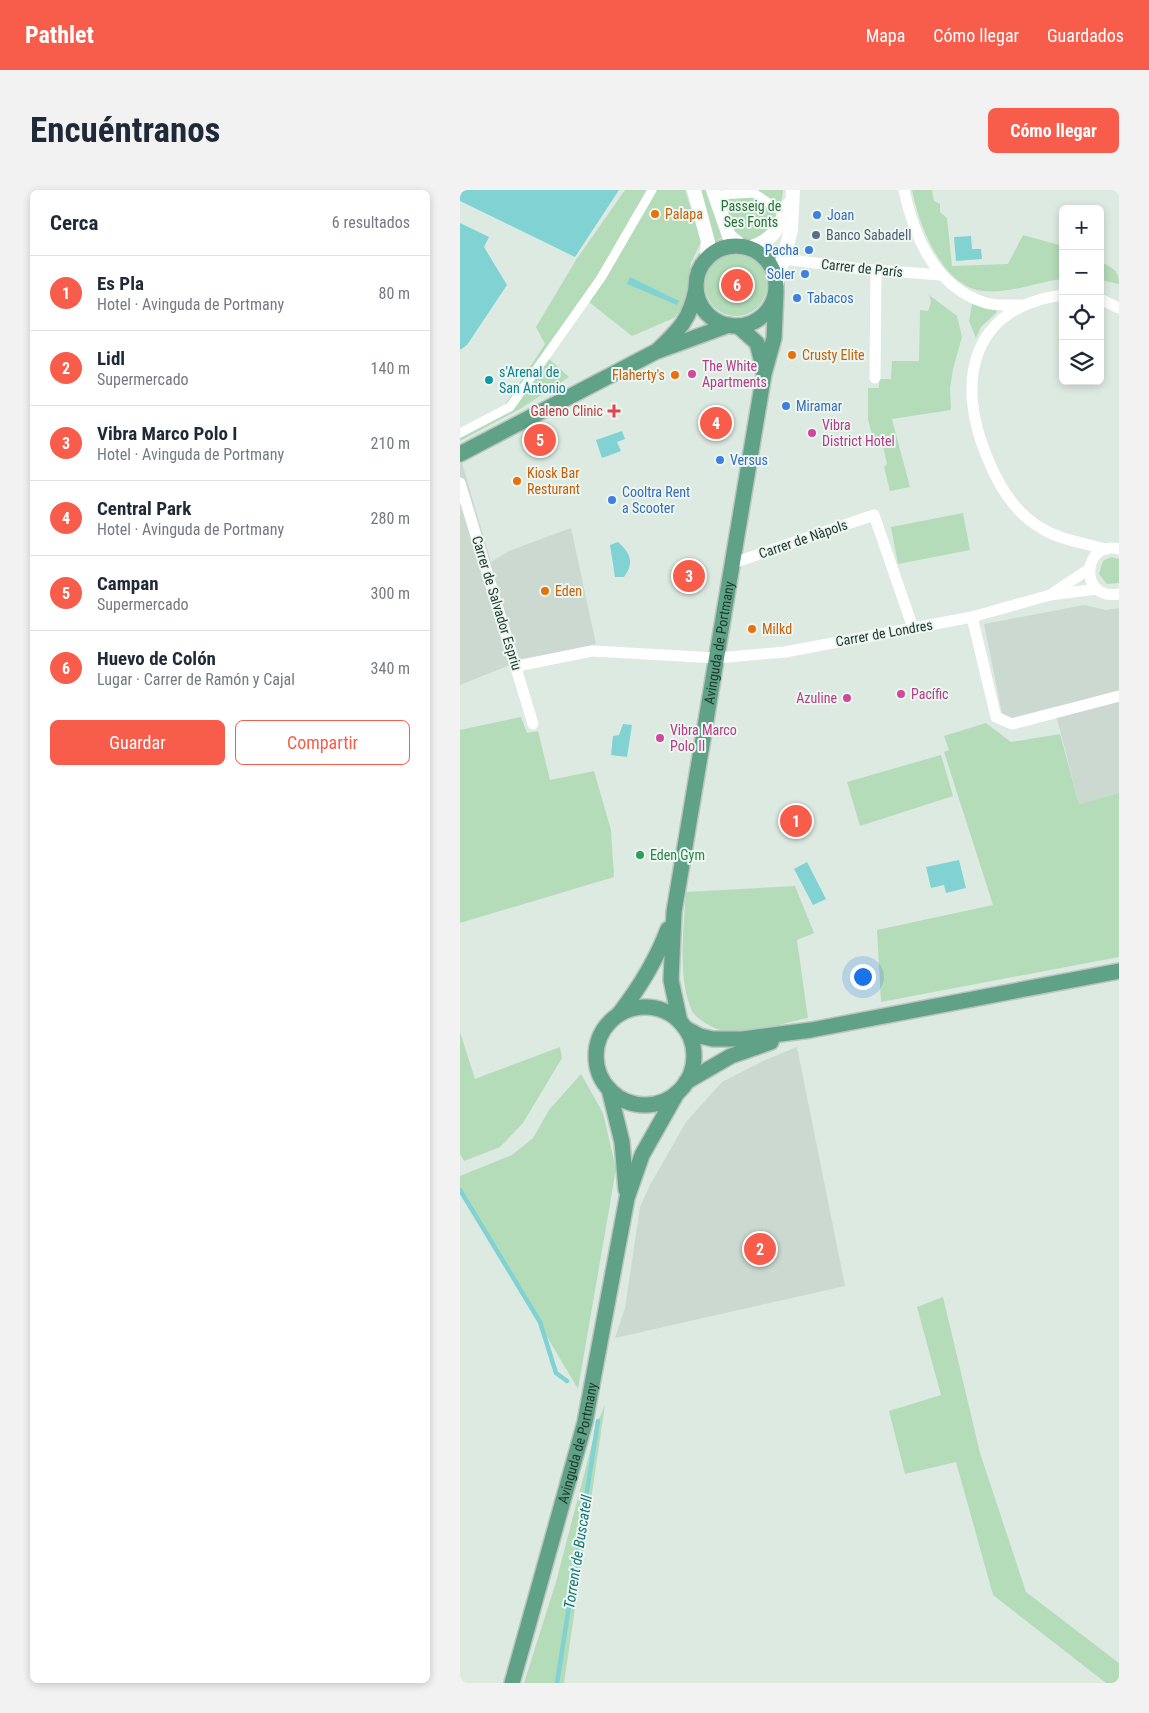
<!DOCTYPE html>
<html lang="es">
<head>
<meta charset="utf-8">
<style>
  body { margin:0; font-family:"Roboto Condensed",sans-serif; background:#f2f2f3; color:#1f2937 }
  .controls { position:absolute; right:15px; top:15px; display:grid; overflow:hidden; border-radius:8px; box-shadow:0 2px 8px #0003 }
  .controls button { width:45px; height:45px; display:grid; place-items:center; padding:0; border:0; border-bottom:1px solid #e0e1e3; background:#fff; color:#1f2937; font:25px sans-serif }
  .you { position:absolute; left:402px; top:786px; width:18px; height:18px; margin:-12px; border:4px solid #fff; border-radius:50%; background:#1a73e8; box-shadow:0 0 0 8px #1a73e833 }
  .badge { display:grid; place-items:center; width:32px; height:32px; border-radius:50%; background:#f85d4c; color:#fff; font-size:16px; font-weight:700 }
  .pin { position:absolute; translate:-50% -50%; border:2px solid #fff; box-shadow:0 1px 5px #0006 }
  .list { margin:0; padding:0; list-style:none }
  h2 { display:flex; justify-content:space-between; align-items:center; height:65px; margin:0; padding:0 20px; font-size:21px }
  h2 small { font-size:16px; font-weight:400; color:#747a83 }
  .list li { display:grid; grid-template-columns:32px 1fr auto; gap:15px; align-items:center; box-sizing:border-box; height:75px; padding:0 20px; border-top:1px solid #e0e1e3 }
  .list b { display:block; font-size:19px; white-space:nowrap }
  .list p { margin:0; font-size:16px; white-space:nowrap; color:#747a83 }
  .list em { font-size:16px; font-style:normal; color:#747a83 }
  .actions { display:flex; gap:10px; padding:15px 20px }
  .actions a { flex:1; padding:11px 0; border:1px solid #f85d4c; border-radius:8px; text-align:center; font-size:18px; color:#f85d4c }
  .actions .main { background:#f85d4c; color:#fff }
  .icon { flex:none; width:28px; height:28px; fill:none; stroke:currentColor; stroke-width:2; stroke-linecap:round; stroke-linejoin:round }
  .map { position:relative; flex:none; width:659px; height:1493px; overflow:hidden; border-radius:8px }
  header { display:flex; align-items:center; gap:30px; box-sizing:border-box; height:70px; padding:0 25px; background:#f85d4c; color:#fff }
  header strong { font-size:24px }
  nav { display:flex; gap:28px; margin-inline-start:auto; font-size:18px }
  .intro { display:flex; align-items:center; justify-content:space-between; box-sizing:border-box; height:120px; padding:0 30px }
  h1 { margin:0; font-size:35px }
  .button { padding:12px 22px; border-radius:8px; background:#f85d4c; color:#fff; font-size:18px; font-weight:700 }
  main { display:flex; gap:30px; padding:0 30px }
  aside { flex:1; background:#fff; border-radius:8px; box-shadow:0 2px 8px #0003 }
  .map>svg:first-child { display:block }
  .built { fill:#cbd9d1 }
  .green { fill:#b4dcb9 }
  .water { fill:#81d2d2 }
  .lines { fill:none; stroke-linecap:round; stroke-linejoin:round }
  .stream { stroke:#81d2d2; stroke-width:4.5 }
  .primary-casing { stroke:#bcc4c0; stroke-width:18 }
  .pedestrian { stroke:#fff; stroke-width:9 }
  .minor { stroke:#fff; stroke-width:11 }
  .tertiary { stroke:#fff; stroke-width:14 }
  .primary { stroke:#5fa287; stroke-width:15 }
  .food-dot { fill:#e8710a; stroke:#edf6f0; stroke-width:2 }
  .shop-dot { fill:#3f7fe0; stroke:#edf6f0; stroke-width:2 }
  .service-dot { fill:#5c6f8a; stroke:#edf6f0; stroke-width:2 }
  .hotel-dot { fill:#d1479c; stroke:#edf6f0; stroke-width:2 }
  .culture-dot { fill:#0f9aa8; stroke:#edf6f0; stroke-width:2 }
  .health-dot { fill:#e0444e; stroke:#edf6f0; stroke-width:2 }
  .leisure-dot { fill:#2e9e5b; stroke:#edf6f0; stroke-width:2 }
  .labels { text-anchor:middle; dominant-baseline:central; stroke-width:4; stroke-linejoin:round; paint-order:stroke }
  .park-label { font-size:14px; fill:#277239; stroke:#edf6f0 }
  .food-label { font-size:14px; fill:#c56008; stroke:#edf6f0; text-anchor:start }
  .shop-label { font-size:14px; fill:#366cbe; stroke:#edf6f0; text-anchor:start }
  .service-label { font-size:14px; fill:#4e5e75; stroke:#edf6f0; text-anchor:start }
  .street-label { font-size:14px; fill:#1e392e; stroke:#edf6f0 }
  .hotel-label { font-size:14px; fill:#b23c85; stroke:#edf6f0; text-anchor:start }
  .culture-label { font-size:14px; fill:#0d838f; stroke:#edf6f0; text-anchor:start }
  .health-label { font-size:14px; fill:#be3a42; stroke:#edf6f0; text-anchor:end }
  .leisure-label { font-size:14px; fill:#27864d; stroke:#edf6f0; text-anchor:start }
  .water-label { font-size:15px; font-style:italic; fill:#167577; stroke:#edf6f0 }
</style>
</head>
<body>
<header>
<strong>Pathlet</strong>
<nav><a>Mapa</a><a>Cómo llegar</a><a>Guardados</a></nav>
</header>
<div class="intro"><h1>Encuéntranos</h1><a class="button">Cómo llegar</a></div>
<main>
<aside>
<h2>Cerca<small>6 resultados</small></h2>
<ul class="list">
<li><span class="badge">1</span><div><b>Es Pla</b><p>Hotel · Avinguda de Portmany</p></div><em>80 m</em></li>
<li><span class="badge">2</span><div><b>Lidl</b><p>Supermercado</p></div><em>140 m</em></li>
<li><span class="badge">3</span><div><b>Vibra Marco Polo I</b><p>Hotel · Avinguda de Portmany</p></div><em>210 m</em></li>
<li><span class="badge">4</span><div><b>Central Park</b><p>Hotel · Avinguda de Portmany</p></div><em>280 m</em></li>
<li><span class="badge">5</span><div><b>Campan</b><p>Supermercado</p></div><em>300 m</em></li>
<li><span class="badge">6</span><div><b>Huevo de Colón</b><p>Lugar · Carrer de Ramón y Cajal</p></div><em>340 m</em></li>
</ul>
<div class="actions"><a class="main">Guardar</a><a>Compartir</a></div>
</aside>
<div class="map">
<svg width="659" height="1493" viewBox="0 0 659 1493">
  <rect width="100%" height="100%" fill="#ddeae2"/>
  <g class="built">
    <path d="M0 266 31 372 49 361 111 338 136 454 60 471 0 495Z"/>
    <path d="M624 415 646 420 659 418V603L619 614 594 517 551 528 542 523 524 434Z"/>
    <path d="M337 857 385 1096 155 1148 165 1118 180 1017 190 995 226 932 262 892 303 871Z"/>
  </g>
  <g class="green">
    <path d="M165 0H225L242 50 231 73 226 109 221 120 214 128 172 146 129 112 88 168 109 187 60 219 0 251V239L45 215 85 154 76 137 116 70Z"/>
    <path d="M238 0H249L264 47 254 52Z"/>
    <path d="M256 0H323C321 21 314 36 298 49H286L275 43Z"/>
    <path d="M452 0H472L474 11 480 14V22L487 28 492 76 548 74 563 45 603 56V89C577 92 549 104 523 101 482 97 459 35 452 0Z"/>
    <circle cx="276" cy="95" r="31"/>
    <path d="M640 72C653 78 659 80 659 94L640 90Z"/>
    <path d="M469 105 497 126 502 147 493 179 490 198 491 220 432 229 450 297 430 301 424 277 427 274 422 252 415 255 408 230V198H419V189H431L432 171H459L460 120 468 121 471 112Z"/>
    <path d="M512 114 536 120 537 122 521 137 516 148 509 131Z"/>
    <path d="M503 323 510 360 438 374 431 337Z"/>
    <path d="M651 367 659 369V393L647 394 639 384 643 371Z"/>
    <path d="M61 527 67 543 78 541 90 590 134 581 151 640 154 687 0 733V540Z"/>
    <path d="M526 533 551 552 600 544 619 614 659 603V767L421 812 417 740 533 715 484 562 489 560 484 546Z"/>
    <path d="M481 565 493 606 400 636 387 592Z"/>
    <path d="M335 696 354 743 337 750 348 828C323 833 290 845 264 841 254 839 237 830 232 821 217 789 224 737 226 702Z"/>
    <path d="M0 842 15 889 100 857 102 868 63 933 40 957 4 971 0 964Z"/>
    <path d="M121 884 143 923 156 979 118 1199 0 1000V986L52 965 73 948 89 920Z"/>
    <path d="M483 1107 520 1263 566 1402 659 1473V1493H646L533 1405 496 1272 445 1284 429 1221 481 1205 457 1117Z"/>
    <path d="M145 1215 104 1493H64L96 1392 138 1231Z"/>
  </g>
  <g class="water">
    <path d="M0 0H159L115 67 0 11Z"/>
    <path d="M0 33 29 47 24 57 47 95 7 155 0 160Z"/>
    <path d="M511 46 512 59H521L522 69 496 71 494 47Z"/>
    <path d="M170 87 219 111 217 115 167 94Z"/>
    <path d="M162 241 165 249 157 252 161 261 142 268 136 250Z"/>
    <path d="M158 352C170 363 175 372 164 387H155L150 355Z"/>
    <path d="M163 534 172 535 167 567 151 565 153 546 159 545Z"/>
    <path d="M499 670 506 698 486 703 484 695 471 698 466 677Z"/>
    <path d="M347 672 366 709 353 715 334 679Z"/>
  </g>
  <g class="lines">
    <g class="stream">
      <path d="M0 1000 80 1132 96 1183 107 1191"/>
      <path d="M97 1493 138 1231"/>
    </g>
    <defs>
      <g id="primary">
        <circle cx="276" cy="96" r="40"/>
        <path d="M278 136 297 153 304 180"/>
        <path d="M198 160C220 139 230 129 236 99"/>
        <path d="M0 264 195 162 269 135"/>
        <circle cx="185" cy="866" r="49"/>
        <path d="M159 824C180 797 196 771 208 739"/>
        <path id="s1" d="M220 832 211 790 214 722 304 184 314 148 316 102"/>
        <path d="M225 838 240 846 253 849H282L351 840 659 781"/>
        <path d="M226 892 271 866 311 852"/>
        <path d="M149 899 162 952 166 1000"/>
        <path id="s2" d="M52 1493 125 1232 167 1008 182 965 217 903"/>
      </g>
    </defs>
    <use href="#primary" class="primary-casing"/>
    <g class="pedestrian">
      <path d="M258 5 294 3 319 20"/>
      <path d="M0 243 50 217 141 88 192 0"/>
    </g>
    <g class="minor">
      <path d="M444 0C454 47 476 98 526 113 536 116 550 115 561 115"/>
      <path d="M324 69 402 79 480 85"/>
      <path d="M603 105C511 117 495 191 527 267 538 295 555 323 581 338 600 350 624 353 646 359"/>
      <path d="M640 109 659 118"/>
      <path d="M415 188 416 80"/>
      <path d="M0 293 73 534"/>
      <path d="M659 359C622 350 618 411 659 404"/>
      <path d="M273 373 414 325 453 438"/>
      <path d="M593 403 629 379"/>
      <path d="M512 427 536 527 552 534 659 506"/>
      <path d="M57 476 132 461 257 468 325 462 512 427 590 405 637 399"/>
    </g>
    <g class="tertiary">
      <path d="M234 0 248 52 247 68"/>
      <path d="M253 0 269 46 281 56"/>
      <path d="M289 58C313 51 320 37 328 15"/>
      <path d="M316 96 331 40 333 0"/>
    </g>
    <use href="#primary" class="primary"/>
  </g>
  <g class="food-dot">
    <circle cx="195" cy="24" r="5"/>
    <circle cx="332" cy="165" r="5"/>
    <circle cx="215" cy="185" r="5"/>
    <circle cx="57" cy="291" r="5"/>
    <circle cx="85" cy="401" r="5"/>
    <circle cx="292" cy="439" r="5"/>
  </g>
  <g class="shop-dot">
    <circle cx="357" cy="25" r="5"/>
    <circle cx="349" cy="60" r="5"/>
    <circle cx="345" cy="84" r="5"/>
    <circle cx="337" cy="108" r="5"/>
    <circle cx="326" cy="216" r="5"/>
    <circle cx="260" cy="270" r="5"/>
    <circle cx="152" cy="310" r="5"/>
  </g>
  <circle class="service-dot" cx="356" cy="45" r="5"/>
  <g class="hotel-dot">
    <circle cx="232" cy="184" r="5"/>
    <circle cx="352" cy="243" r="5"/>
    <circle cx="441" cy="504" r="5"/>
    <circle cx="387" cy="508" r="5"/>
    <circle cx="200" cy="548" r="5"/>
  </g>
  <circle class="culture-dot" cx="29" cy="190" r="5"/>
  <path class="health-dot" d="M151.5 213.5h5v5h5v5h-5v5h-5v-5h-5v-5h5z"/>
  <circle class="leisure-dot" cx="180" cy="665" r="5"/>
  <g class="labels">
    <g class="park-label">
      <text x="291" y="16">Passeig de<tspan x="291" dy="16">Ses Fonts</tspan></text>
    </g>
    <g class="food-label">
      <text x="205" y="24">Palapa</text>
      <text x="342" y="165">Crusty Elite</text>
      <text x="205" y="185" text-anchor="end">Flaherty's</text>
      <text x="67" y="283">Kiosk Bar<tspan x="67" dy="16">Resturant</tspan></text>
      <text x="95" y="401">Eden</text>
      <text x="302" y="439">Milkd</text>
    </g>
    <g class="shop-label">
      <text x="367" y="25">Joan</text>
      <text x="339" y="60" text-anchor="end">Pacha</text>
      <text x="335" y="84" text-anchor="end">Soler</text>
      <text x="347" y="108">Tabacos</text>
      <text x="336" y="216">Miramar</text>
      <text x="270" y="270">Versus</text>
      <text x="162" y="302">Cooltra Rent<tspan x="162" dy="16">a Scooter</tspan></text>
    </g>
    <g class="service-label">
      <text x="366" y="45">Banco Sabadell</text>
    </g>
    <g class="street-label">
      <text transform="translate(402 78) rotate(6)">Carrer de París</text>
      <text transform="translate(343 349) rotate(-19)">Carrer de Nàpols</text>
      <text transform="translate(37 413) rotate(73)">Carrer de Salvador Espriu</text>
      <text transform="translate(424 443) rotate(-10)">Carrer de Londres</text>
      <text stroke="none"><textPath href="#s1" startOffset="384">Avinguda de Portmany</textPath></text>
      <text stroke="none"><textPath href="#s2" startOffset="249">Avinguda de Portmany</textPath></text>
    </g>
    <g class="hotel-label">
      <text x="242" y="176">The White<tspan x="242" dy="16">Apartments</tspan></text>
      <text x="362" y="235">Vibra<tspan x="362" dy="16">District Hotel</tspan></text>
      <text x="451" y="504">Pacífic</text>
      <text x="377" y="508" text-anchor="end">Azuline</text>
      <text x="210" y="540">Vibra Marco<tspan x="210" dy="16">Polo II</tspan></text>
    </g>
    <g class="culture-label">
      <text x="39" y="182">s'Arenal de<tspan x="39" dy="16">San Antonio</tspan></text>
    </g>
    <g class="health-label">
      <text x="143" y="221">Galeno Clinic</text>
    </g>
    <g class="leisure-label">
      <text x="190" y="665">Eden Gym</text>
    </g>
    <g class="water-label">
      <text transform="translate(118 1362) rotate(-81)">Torrent de Buscatell</text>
    </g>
  </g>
</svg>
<div class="controls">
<button>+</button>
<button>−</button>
<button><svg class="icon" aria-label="locate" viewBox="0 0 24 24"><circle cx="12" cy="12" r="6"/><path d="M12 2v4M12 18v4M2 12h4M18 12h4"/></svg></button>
<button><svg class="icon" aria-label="layers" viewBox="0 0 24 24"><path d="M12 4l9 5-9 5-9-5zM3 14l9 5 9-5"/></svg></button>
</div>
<div class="you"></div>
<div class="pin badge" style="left:336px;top:631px">1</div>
<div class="pin badge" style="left:300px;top:1059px">2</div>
<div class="pin badge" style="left:229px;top:386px">3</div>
<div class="pin badge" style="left:256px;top:233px">4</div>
<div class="pin badge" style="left:80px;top:250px">5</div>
<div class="pin badge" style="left:277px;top:95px">6</div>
</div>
</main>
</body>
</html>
